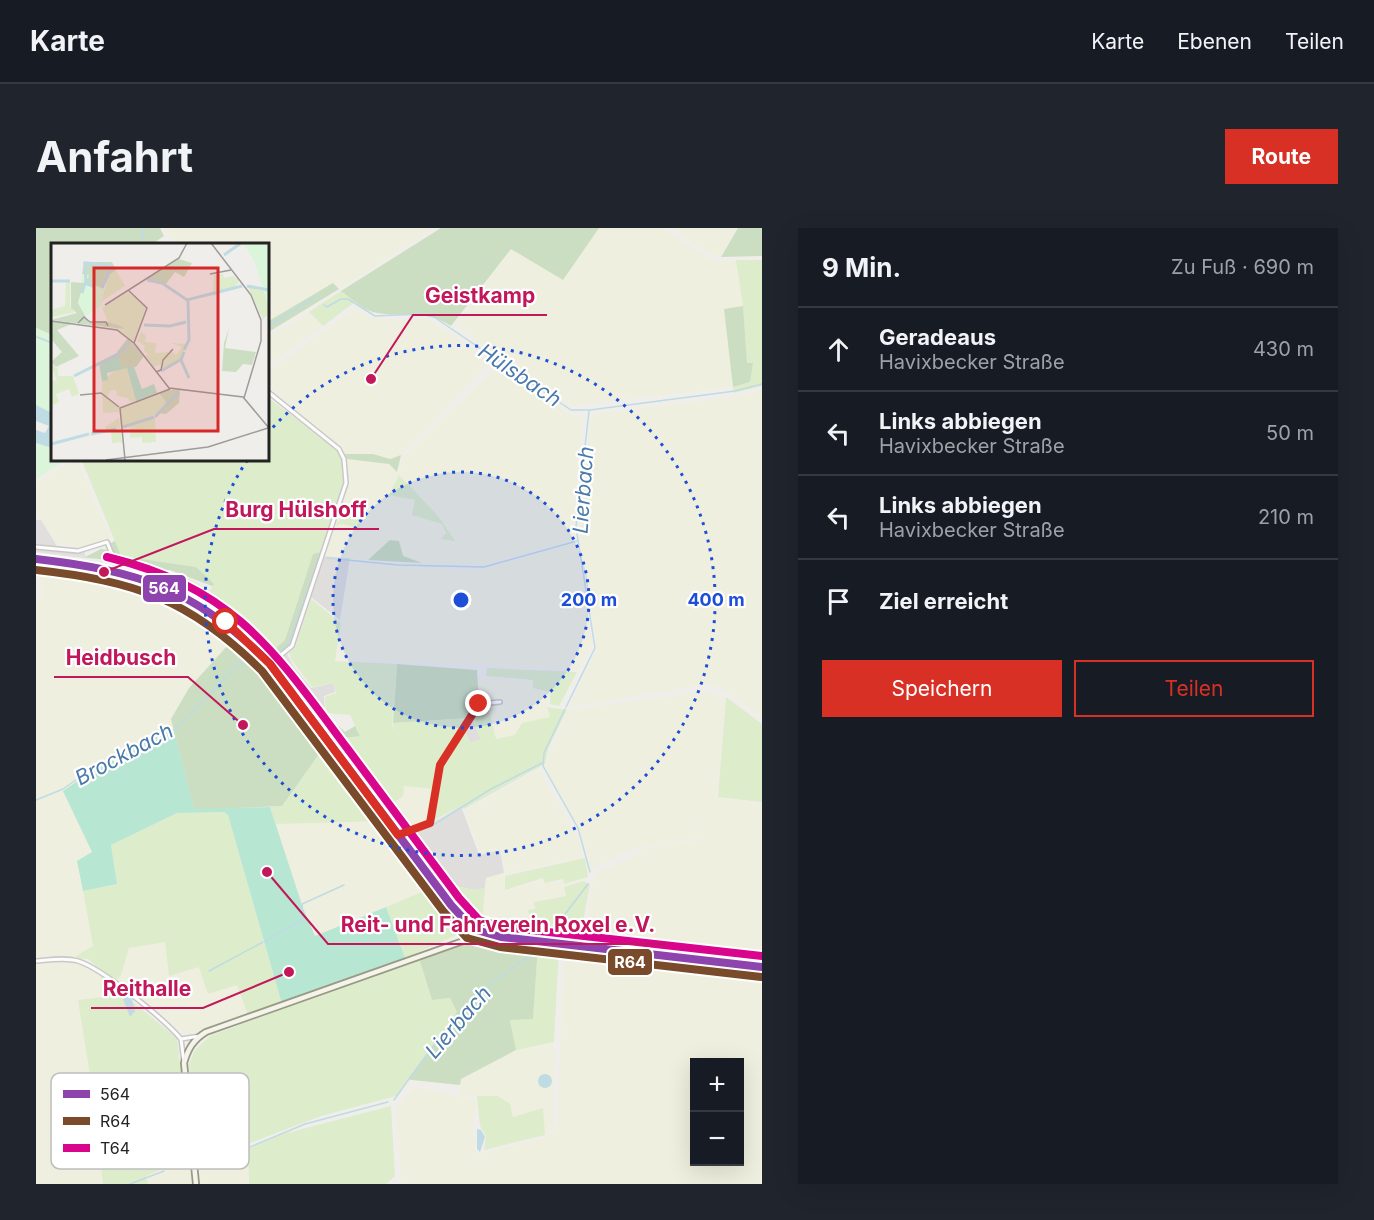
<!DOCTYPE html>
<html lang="de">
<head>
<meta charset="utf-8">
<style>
  body { margin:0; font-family:Inter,sans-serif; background:#20242c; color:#f1f3f6 }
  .controls { position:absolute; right:18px; bottom:18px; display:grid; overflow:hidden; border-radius:0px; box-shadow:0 6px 24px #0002 }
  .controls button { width:54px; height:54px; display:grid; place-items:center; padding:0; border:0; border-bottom:2px solid #363941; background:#171b24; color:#f1f3f6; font:30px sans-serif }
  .stop { position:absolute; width:18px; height:18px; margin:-14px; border:4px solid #d93025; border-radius:50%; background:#fff }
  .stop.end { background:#d93025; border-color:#fff; box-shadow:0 2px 6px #0008 }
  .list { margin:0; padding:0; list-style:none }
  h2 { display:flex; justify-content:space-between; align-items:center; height:78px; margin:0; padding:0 24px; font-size:26px }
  h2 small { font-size:20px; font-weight:400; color:#9ea1a6 }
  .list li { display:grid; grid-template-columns:39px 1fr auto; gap:18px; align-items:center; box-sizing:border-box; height:84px; padding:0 24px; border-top:2px solid #363941 }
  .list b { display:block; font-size:22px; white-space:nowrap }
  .list p { margin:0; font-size:20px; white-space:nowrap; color:#9ea1a6 }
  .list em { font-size:20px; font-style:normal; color:#9ea1a6 }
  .actions { display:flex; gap:12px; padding:18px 24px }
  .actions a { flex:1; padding:14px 0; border:2px solid #d93025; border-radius:0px; text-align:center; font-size:21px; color:#d93025 }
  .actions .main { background:#d93025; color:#fff }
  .icon { flex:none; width:33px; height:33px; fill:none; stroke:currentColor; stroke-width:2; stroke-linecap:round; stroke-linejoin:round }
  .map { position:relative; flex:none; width:726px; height:956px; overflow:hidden; border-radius:0px }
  header { display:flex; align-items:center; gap:36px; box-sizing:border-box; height:84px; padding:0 30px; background:#171b24; border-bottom:2px solid #363941 }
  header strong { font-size:28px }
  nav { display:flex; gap:33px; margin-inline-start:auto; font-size:21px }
  .intro { display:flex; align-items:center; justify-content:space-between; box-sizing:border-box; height:144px; padding:0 36px }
  h1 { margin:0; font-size:42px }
  .button { padding:15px 27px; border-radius:0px; background:#d93025; color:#fff; font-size:21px; font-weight:700 }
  main { display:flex; gap:36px; padding:0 36px }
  aside { flex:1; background:#171b24; border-radius:0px; box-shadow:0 6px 24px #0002 }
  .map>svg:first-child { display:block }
  .residential { fill:#dfdedc }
  .farmland { fill:#efefdf; fill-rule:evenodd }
  .grass { fill:#ddeccb }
  .forest { fill:#cbdec1 }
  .park { fill:#daf5da }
  .pitch { fill:#b7e6d2 }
  .parking { fill:#e0dfde }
  .water { fill:#bfdbe3 }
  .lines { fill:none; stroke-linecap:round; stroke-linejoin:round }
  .stream { stroke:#bfdbe3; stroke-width:1.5 }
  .street-casing { stroke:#c9c8c7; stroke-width:6 }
  .secondary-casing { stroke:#999a82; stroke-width:8 }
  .street { stroke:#fdfcfc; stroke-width:3 }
  .secondary { stroke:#f4f4ed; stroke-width:4.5 }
  .bus-1-casing { stroke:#fff; stroke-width:12 }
  .bus-2-casing { stroke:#fff; stroke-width:12 }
  .bus-3-casing { stroke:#fff; stroke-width:12 }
  .bus-1 { stroke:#8e44ad; stroke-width:8 }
  .bus-2 { stroke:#7a4b2a; stroke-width:8 }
  .bus-3 { stroke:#d9058d; stroke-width:8 }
  .route { stroke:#d93025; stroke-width:8 }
  .ring { fill:none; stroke:#1d4ed8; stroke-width:3; stroke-dasharray:3 6 }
  .labels { text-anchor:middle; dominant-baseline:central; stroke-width:4.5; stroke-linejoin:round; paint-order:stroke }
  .water-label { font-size:21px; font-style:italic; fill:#4a7aab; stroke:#fff }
  .inset-river { fill:none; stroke:#bfdbe3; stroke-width:3 }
  .inset-road { fill:none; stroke:#9e9c9b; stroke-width:1.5 }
  .view { fill:#d62828; fill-opacity:0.15; stroke:#d62828; stroke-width:3 }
  .inset-edge { fill:none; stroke:#222; stroke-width:3 }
  .key { fill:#fff; stroke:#bdbdbd; stroke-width:1.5 }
  .key-label { font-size:16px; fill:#222 }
  .centre { fill:#1d4ed8; stroke:#fff; stroke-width:3 }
  .ring-label { font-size:18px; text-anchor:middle; font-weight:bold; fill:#1d4ed8; stroke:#fff; stroke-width:4.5; stroke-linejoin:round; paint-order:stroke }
  .leader { fill:none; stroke:#c2185b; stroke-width:2 }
  .callout-dot { fill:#c2185b; stroke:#fff; stroke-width:2 }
  .callout-label { font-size:21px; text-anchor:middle; font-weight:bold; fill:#c2185b; stroke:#fff; stroke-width:4.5; stroke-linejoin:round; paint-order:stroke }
  .line-badge { stroke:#fff; stroke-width:2 }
  .badge-label { font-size:16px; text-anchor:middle; font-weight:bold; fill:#fff }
</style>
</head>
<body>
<header>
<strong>Karte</strong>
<nav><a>Karte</a><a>Ebenen</a><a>Teilen</a></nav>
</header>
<div class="intro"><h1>Anfahrt</h1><a class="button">Route</a></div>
<main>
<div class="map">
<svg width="726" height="956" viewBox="0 0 726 956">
  <rect width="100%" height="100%" fill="#f0eeeb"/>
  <g class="residential">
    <path d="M289 328 314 330 304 392 275 369Z"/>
    <path d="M251 426 258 439 275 460 297 455 299 464 288 468 289 486 283 490 242 435 241 432Z"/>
    <path d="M436 491 445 511 434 515 429 503Z"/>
    <path d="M425 578 443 627 464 622 468 645 450 650 449 660 438 662 407 655 370 605 395 596Z"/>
  </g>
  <g class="farmland">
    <path d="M128 0H398L303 61 297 55 231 94V16H137Z"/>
    <path d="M563 0H627L677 33 700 32 707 78 688 81 697 159 535 178 463 131 421 98 475 20 526 52Z"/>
    <path d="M636 0H700L685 28 673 26Z"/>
    <path d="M319 81 336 90 366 92 391 90 455 133 365 227 354 231 337 226H309L231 157V144Z"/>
    <path d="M273 84 287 98 231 138V110Z"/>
    <path d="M461 138 525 181 538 187H547L535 312 444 337 386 335 366 328 354 312 332 332 289 328 315 250 310 248 311 231 353 236 363 245 367 229Z"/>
    <path d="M726 162V489L686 460 672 456 533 479 561 421 543 307 555 186 698 169Z"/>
    <path d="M40 231 75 311 49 320 21 316 0 284V255Z"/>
    <path d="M539 315 556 415 543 441 301 431 314 336 442 343Z"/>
    <path d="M0 333 54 338 115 354 148 369 202 406 153 460 135 491 138 503 54 544 56 625 41 633 57 718 40 728V731L0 732V373L7 368Z"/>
    <path d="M441 450 496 453V461L514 464 510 476 514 489 486 495 479 507 460 511 453 482 443 476Z"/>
    <path d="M665 464 689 469 681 569 726 575V732L547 712 559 646 605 624 606 621 662 612 660 577 661 610 592 622 555 642 546 606 512 545 510 536 532 482Z"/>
    <path d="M503 542 541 608 547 629 469 646 466 622 444 626 429 583Z"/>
    <path d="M367 558 398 561 393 594 367 602 350 580 367 568Z"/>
    <path d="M347 593 395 660 279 708 267 680 240 596Z"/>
    <path d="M468 645 469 663 506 652 508 656 527 653 529 667 498 674 499 681 492 682 497 705 443 696 446 693 450 650Z"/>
    <path d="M129 713 163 739 201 757 212 787 150 807 79 754 85 747 93 720Z"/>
    <path d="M528 724 726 746V956H365L360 880 379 859 440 872 437 906 440 927 508 910 521 901ZM658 834H704V934H658Z"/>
    <path d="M24 733 40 734 65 748 68 769 43 772 55 847 145 845 148 878 91 895 94 928 64 930 67 956H0V734Z"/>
    <path d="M518 815 517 900 509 907 507 880 477 889 462 868H423L425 851 481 822Z"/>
    <path d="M211 922 212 956H165L163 935Z"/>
    <path d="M154 936 156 956H112L110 949 126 941Z"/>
  </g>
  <g class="grass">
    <path d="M700 32H726V158L698 165 697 159 714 154 717 135H711L707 78Z"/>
    <path d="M305 63 320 73 287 98 273 84Z"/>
    <path d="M231 169 301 221C320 246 294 297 285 324L277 326 249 412 233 426 183 382 117 346C133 338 160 354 174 363L177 356 160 339 85 328 46 233 50 231H231Z"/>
    <path d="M363 247 402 288 419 313 405 311 410 305 406 296 376 287 379 272 353 267Z"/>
    <path d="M327 277 323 300 306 296 300 298 301 294Z"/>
    <path d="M275 371 305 395 299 433 361 436 356 496 358 504 357 495 432 490 402 536 398 561 368 558 367 568 350 580 300 511 324 508 314 487 290 485 289 469 300 465 297 455 276 459 255 431 253 425 259 420Z"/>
    <path d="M451 440 541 444 523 478 514 476V464L497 460V452L450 448Z"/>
    <path d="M690 469 726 496V574L682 569Z"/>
    <path d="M444 477 453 482 460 511 479 507 486 495 514 489 511 479 531 482 512 521 509 536 428 581 425 578 396 593 406 537 429 503 434 515 445 511 436 491Z"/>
    <path d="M291 515 347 593 240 596 234 579 246 578Z"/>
    <path d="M188 584 192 587 246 776 212 787 201 757 172 766 163 739 133 748 129 714 93 720 85 747 79 754 52 731H40V728L57 718 47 663 81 656 75 617 141 585Z"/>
    <path d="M549 630 552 649 528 656 527 651 509 655 507 650 469 662V648Z"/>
    <path d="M547 653 554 656 544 710 497 705 492 682 499 681 498 674 530 668 528 659Z"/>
    <path d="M407 655 438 662 449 660 446 693 443 696 432 687Z"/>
    <path d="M395 660 425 701 423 706 369 730 350 679Z"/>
    <path d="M502 717 523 720 518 814 480 822 474 792 497 791Z"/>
    <path d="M383 730 396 772 414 770 421 784 360 868 285 888 209 917V923L163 935 153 836 159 822 174 808Z"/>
    <path d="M65 748 141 810 145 845 54 847 42 772 68 769Z"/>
    <path d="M441 868H462L474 876 477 889 507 880 509 907 448 922 450 908 444 898Z"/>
    <path d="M148 878 154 936 126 941 110 948 112 956H67L64 929 94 928 91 895Z"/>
    <path d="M355 878 359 948 350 956H213L212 921 247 906Z"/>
  </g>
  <g class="forest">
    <path d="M0 0H124L128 8 116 16H16V107L0 100Z"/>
    <path d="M405 0H563L527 52 475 21 415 98C380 77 369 92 337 84 326 81 315 70 305 63Z"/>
    <path d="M702 0H726V28L685 29Z"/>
    <path d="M297 55 303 61 231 105V94Z"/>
    <path d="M707 78 711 135H717L714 154 697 159 688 81Z"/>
    <path d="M309 226H337L354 231 365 227 361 244 353 236 311 231Z"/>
    <path d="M354 312 363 313 367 328 386 335 332 332Z"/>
    <path d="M79 313 85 328 160 339 178 356 176 358 134 342H116L81 333 73 316Z"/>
    <path d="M65 321 72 322 76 330 73 332 0 325 49 329Z"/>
    <path d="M285 324 255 416 237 431 233 426 249 412 277 326Z"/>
    <path d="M202 406 233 437 291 515 246 578 158 582 135 491 153 460Z"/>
    <path d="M361 436 441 442 443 476 432 490 357 495Z"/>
    <path d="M289 486 309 504 319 498 324 508 300 511 283 490Z"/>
    <path d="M436 712 502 717 497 791 474 792 480 822 425 851 424 857 376 852 372 851 421 784 414 770 396 772 383 730Z"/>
  </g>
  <g class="park">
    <path d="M0 100 16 107V185L0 177Z"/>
    <path d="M0 215 16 220V231H31L0 251Z"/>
  </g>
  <path class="pitch" d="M138 503 158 581 234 579 267 680 279 708 350 679 369 730 246 776 192 587 188 584 141 585 75 617 81 656 47 663 41 633 56 624 27 563 54 544Z"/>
  <path class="parking" d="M0 292H5L21 318 48 323 50 329 0 324Z"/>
  <g class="water">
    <path d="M0 177 16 185V220L0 215V202L9 205 13 198 0 193Z"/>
    <path d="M91 768 96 771 99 783 94 789 87 771Z"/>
    <circle cx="509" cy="853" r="7"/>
    <path d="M441 901 445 902 449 909 444 924 441 921Z"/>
  </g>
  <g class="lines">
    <g class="stream">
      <path d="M107 0V16"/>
      <path d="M288 77 291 79 305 71H312L339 88 384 86 398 89 535 182H554L699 163 726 156"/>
      <path d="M231 99 281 68"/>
      <path d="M1 109 16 115"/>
      <path d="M291 330 362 337 448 339 541 313"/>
      <path d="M237 427 253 415 283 329"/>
      <path d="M530 479 559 420 540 299 553 183"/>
      <path d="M529 481 508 525 507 538 542 600 554 644"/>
      <path d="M0 572 27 561 54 542 141 500 202 436 227 433"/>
      <path d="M369 606 394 599 455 561 506 535"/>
      <path d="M514 706 552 656"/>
      <path d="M229 713 264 693 267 690 266 676 308 657"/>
      <path d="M499 725 508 719"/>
      <path d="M173 743 227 714"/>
      <path d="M69 759H75L92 768"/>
      <path d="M358 872C397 817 437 762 496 727"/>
      <path d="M164 934 207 922 269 896 352 874"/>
      <path d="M94 956 128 943"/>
    </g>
    <defs>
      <g id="street">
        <path d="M231 163 303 221 308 231 310 255 256 418 234 436"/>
        <path d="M0 319 42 323 71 314 80 336 79 341"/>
        <path d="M362 607 394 595 404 537 443 476 464 474"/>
        <path d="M0 733C13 732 29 729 42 733 67 741 127 790 145 811"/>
        <path d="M148 834 145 811 164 808"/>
      </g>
      <g id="secondary">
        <path d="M0 331C100 341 164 359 234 436L415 677 437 701 465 709 726 739"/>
        <path d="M160 956 148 835C152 821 157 812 170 804L447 706"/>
      </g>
    </defs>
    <use href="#street" class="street-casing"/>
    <use href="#secondary" class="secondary-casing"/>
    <use href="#street" class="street"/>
    <use href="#secondary" class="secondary"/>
    <defs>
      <path id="bus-1" d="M0 331C103 343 160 361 234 436L415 677 437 701 465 709 726 739"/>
      <path id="bus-2" d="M0 342C99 353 154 371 226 443L407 683 431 710 464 719 725 749"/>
      <path id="bus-3" d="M71 329C198 360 237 421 311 520 348 570 386 620 423 670L443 692 467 699 726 728"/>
    </defs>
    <use href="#bus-1" class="bus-1-casing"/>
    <use href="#bus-2" class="bus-2-casing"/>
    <use href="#bus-3" class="bus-3-casing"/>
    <use href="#bus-1" class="bus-1"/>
    <use href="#bus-2" class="bus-2"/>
    <use href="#bus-3" class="bus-3"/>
  </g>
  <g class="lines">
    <path class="route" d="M190 394 234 436 362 607 394 595 404 537 443 476"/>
  </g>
  <circle cx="425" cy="372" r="128" fill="#1d4ed8" fill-opacity=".12"/>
  <g class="ring">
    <circle cx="425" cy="372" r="128"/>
    <path d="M231 206A255 255 0 1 1 212 231"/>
  </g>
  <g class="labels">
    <g class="water-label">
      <text transform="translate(484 147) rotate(34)">Hülsbach</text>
      <text transform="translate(547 262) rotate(-86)">Lierbach</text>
      <text transform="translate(88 526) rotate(-28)">Brockbach</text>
      <text transform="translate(422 794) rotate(-49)">Lierbach</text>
    </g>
  </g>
  <g transform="translate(15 15)">
    <rect width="218" height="218" fill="#f0eeeb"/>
    <path d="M65 27 74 43 50 59 58 32ZM163 31H172L173 35 182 33 189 37 183 45 162 53ZM15 37 19 39V64L24 69 0 74V67L14 63ZM197 44 217 49V72L212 76ZM77 49 95 64 83 98 63 84 73 87 70 83 58 81 51 65ZM90 89 95 93 94 99 105 100 104 110 117 109V113L119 107 125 112 131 104 120 100 135 101 130 117 111 126V121L103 124 94 112H98L93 108 94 103 86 98ZM0 122 7 126V133H22L28 151 21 154 18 146 5 151 8 159 0 163V139L6 137ZM67 125H76L85 158 79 159 77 155 66 153 65 147 59 148 56 155 67 163 68 169 52 170 51 138ZM108 150 115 159 107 170 88 178 104 175 105 199 91 200V194L79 195V183L71 185 70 165ZM68 175 69 185 62 187 70 190 71 199 61 200 60 188 55 189 54 184Z" fill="#ddeccb"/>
    <path d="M128 16 141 20 133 34 124 29 114 42 95 36ZM33 19H61L65 27 58 32 52 46 35 39 37 32 31 31ZM20 39 33 40 27 60 38 80 57 79 70 83 73 86 0 77 26 70 20 65ZM0 78 23 80 6 87 28 113 5 124 0 119 11 109 0 96ZM178 85 174 105 205 109 201 122 192 121 185 129 171 128 173 100ZM77 95 93 113 85 124H70L66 109ZM117 147H129L128 160 115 171 107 170 115 159 108 150Z" fill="#cbdec1"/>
    <path d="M192 0H217V63L204 19ZM31 31 38 32 35 39 54 46 50 57 52 62 35 73 27 60 33 40 30 39Z" fill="#daf5da"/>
    <path d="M67 111 70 124H83L91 146 103 141 106 150 85 158 76 125 56 130 57 137 51 138 48 121Z" fill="#b7e6d2"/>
    <path class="inset-river" d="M173 12 190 0M96 37 111 40 136 57 191 43M0 38H19M35 39 34 20 60 22M196 43 218 47M51 45 61 23M31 50 34 40 42 43M93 82 119 83 135 79M133 107 138 97 137 58M133 109 130 117 138 135M110 128 129 117M23 133 67 111 78 100M104 174 128 149M72 184 103 174M40 191 65 186M0 201 38 191"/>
    <path class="inset-road" d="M160 0 200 52 210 77V98L193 155M159 31 180 27M77 47 96 65 83 100M54 62 128 15 136 0M0 78 66 87 83 100 118 145 192 154 218 185M27 80 33 74 39 79H55L57 83M105 129 110 127 112 117 122 106M29 152 50 150 68 164M55 217 157 204 217 185M74 217 69 165 119 146"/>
    <path class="view" d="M43 25H167V188H43Z"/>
    <rect width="218" height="218" class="inset-edge"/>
  </g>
  <rect x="15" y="845" width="198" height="96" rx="9" class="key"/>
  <rect x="27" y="862" width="27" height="8" fill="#8e44ad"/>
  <rect x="27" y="889" width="27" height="8" fill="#7a4b2a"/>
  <rect x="27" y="916" width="27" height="8" fill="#d9058d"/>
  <g class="key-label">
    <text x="64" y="872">564</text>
    <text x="64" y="899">R64</text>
    <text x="64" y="926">T64</text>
  </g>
  <circle cx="425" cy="372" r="9" class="centre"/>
  <g class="ring-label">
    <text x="553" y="378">200 m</text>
    <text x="680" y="378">400 m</text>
  </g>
  <path class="leader" d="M335 151L377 87H511M68 344L178 301H343M207 497L152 449H18M231 644L292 716H631M253 744L167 780H55"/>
  <g class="callout-dot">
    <circle cx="335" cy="151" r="6"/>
    <circle cx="68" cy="344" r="6"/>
    <circle cx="207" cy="497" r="6"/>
    <circle cx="231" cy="644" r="6"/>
    <circle cx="253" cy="744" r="6"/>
  </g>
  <g class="callout-label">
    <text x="444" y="75">Geistkamp</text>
    <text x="260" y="289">Burg Hülshoff</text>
    <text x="85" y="437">Heidbusch</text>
    <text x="462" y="704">Reit- und Fahrverein Roxel e.V.</text>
    <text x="111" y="768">Reithalle</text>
  </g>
  <g class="line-badge">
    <rect x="106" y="346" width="45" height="29" rx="6" fill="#8e44ad"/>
    <rect x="571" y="720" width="46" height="28" rx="6" fill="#7a4b2a"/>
  </g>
  <g class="badge-label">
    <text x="128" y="366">564</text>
    <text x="594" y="740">R64</text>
  </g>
</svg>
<div class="controls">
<button>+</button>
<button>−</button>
</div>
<div class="stop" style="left:190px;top:394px"></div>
<div class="stop end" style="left:443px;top:476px"></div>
</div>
<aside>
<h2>9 Min.<small>Zu Fuß · 690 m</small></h2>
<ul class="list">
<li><svg class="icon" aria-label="ahead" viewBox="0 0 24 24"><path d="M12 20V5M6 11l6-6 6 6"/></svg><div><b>Geradeaus</b><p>Havixbecker Straße</p></div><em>430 m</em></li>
<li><svg class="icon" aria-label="left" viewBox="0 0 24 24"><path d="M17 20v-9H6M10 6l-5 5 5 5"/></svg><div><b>Links abbiegen</b><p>Havixbecker Straße</p></div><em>50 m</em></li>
<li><svg class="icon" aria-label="left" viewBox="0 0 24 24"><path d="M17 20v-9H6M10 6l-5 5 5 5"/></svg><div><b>Links abbiegen</b><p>Havixbecker Straße</p></div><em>210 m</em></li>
<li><svg class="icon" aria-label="arrive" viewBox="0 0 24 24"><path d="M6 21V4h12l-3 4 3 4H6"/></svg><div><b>Ziel erreicht</b></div></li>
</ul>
<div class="actions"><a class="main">Speichern</a><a>Teilen</a></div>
</aside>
</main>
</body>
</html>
